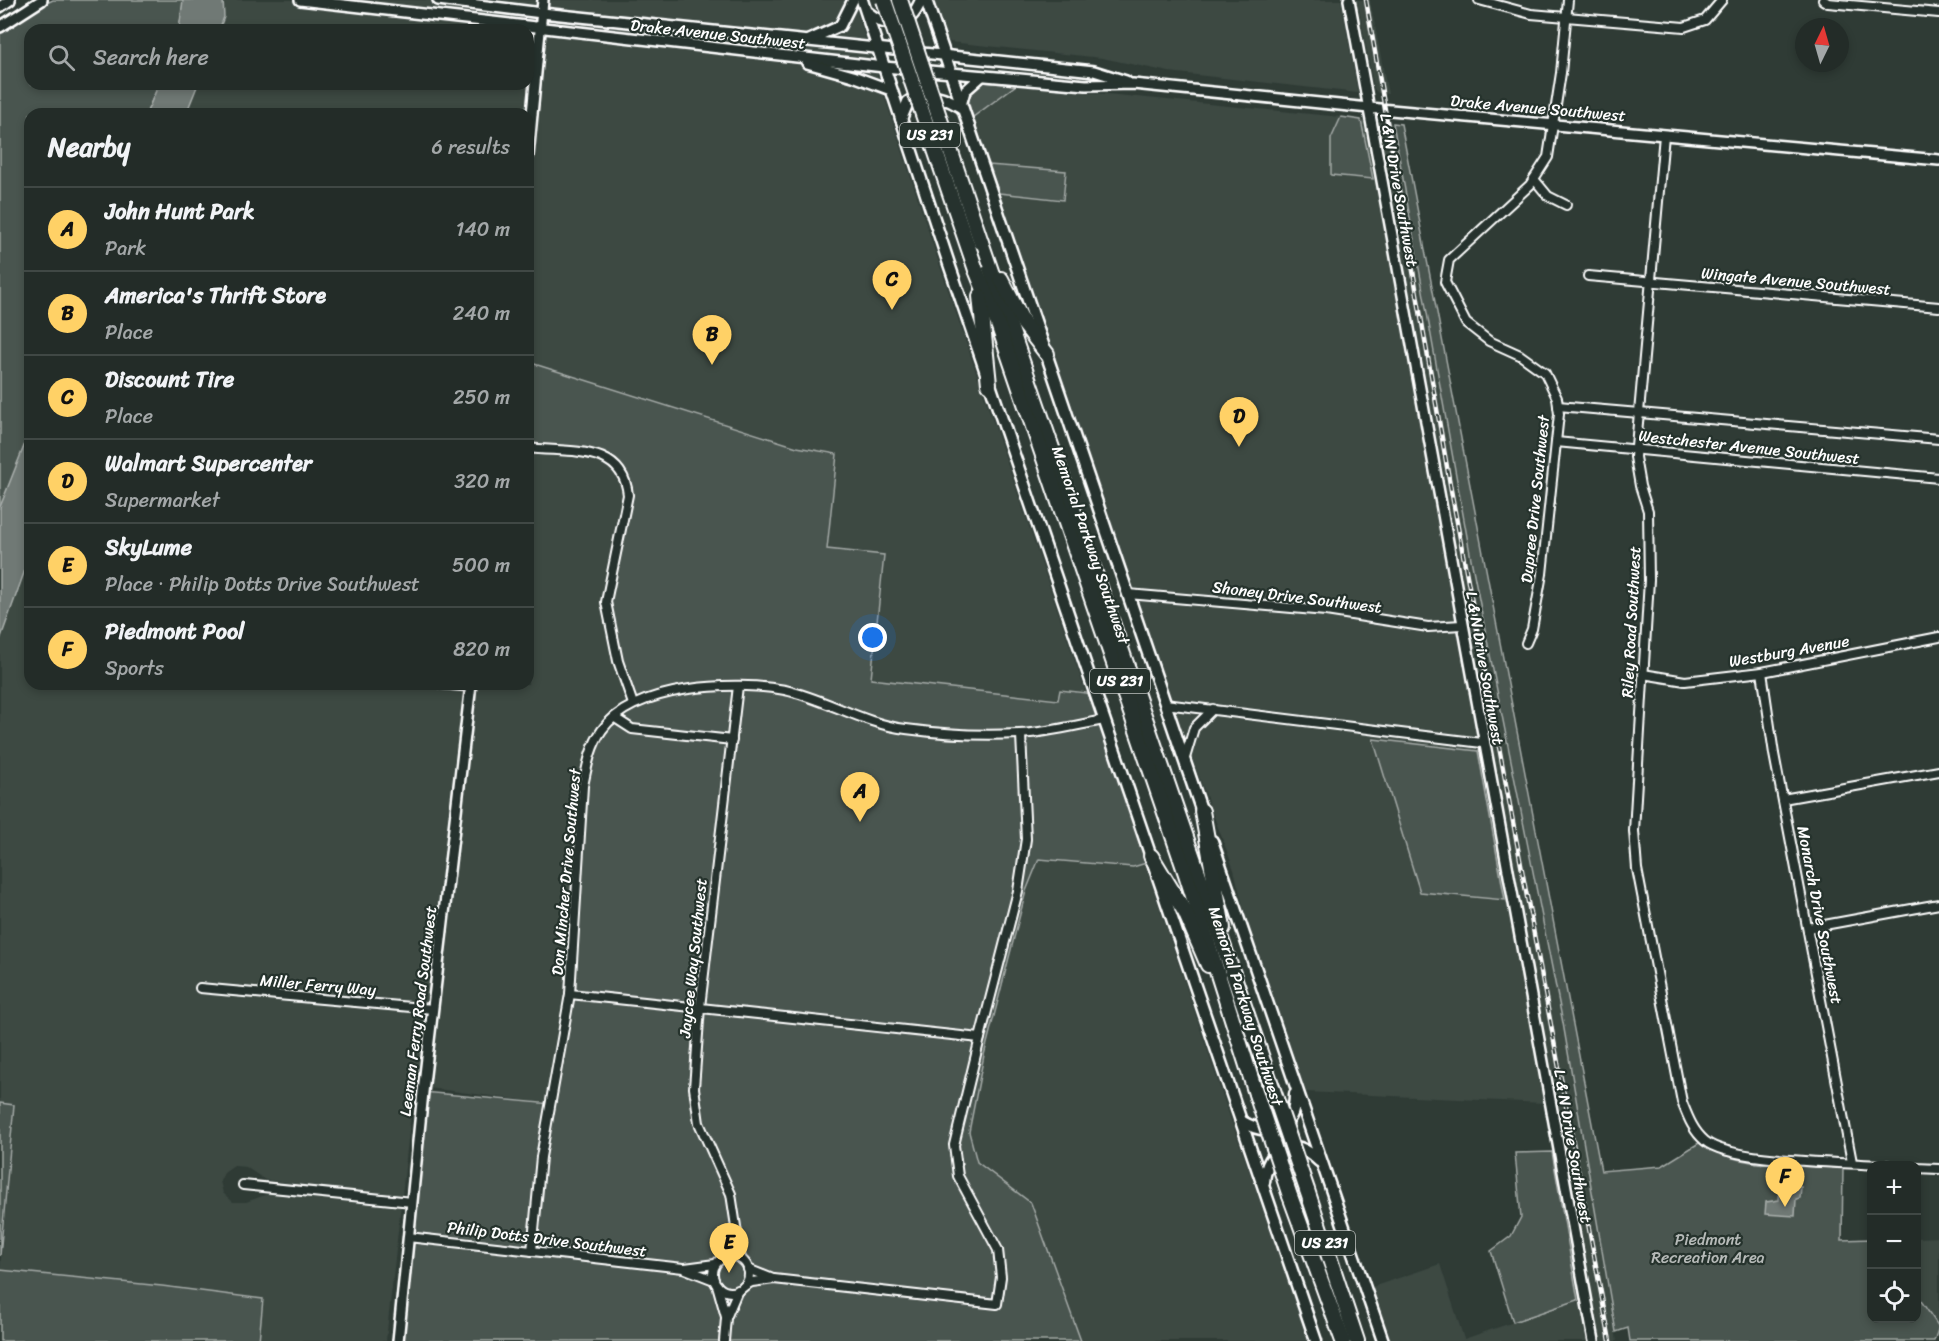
<!DOCTYPE html>
<html lang="en">
<head>
<meta charset="utf-8">
<style>
  body { margin:0; font-family:Sriracha,sans-serif; background:#2f3834; color:#f1f3f6 }
  .controls { position:absolute; right:18px; bottom:18px; display:grid; overflow:hidden; border-radius:12px; box-shadow:0 3px 9px #0003 }
  .controls button { width:54px; height:54px; display:grid; place-items:center; padding:0; border:0; border-bottom:2px solid #404845; background:#232c28; color:#f1f3f6; font:30px sans-serif }
  .compass { position:absolute; left:1795px; top:18px; width:54px; height:54px; border-radius:50%; background:#232c28; box-shadow:0 3px 9px #0003; rotate:5deg }
  .you { position:absolute; left:873px; top:638px; width:21px; height:21px; margin:-15px; border:4px solid #fff; border-radius:50%; background:#1a73e8; box-shadow:0 0 0 9px #1a73e833 }
  .badge { display:grid; place-items:center; width:39px; height:39px; border-radius:50%; background:#ffd166; color:#111; font-size:20px; font-weight:700 }
  .pin { position:absolute; translate:-50% -50px; filter:drop-shadow(0 2px 3px #0008) }
  .pin::after { content:''; position:absolute; top:32px; width:21px; height:18px; background:inherit; clip-path:polygon(0 0,100% 0,50% 100%) }
  .list { margin:0; padding:0; list-style:none }
  h2 { display:flex; justify-content:space-between; align-items:center; height:78px; margin:0; padding:0 24px; font-size:26px }
  h2 small { font-size:20px; font-weight:400; color:#a3a7a8 }
  .list li { display:grid; grid-template-columns:39px 1fr auto; gap:18px; align-items:center; box-sizing:border-box; height:84px; padding:0 24px; border-top:2px solid #404845 }
  .list b { display:block; font-size:22px; white-space:nowrap }
  .list p { margin:0; font-size:20px; white-space:nowrap; color:#a3a7a8 }
  .list em { font-size:20px; font-style:normal; color:#a3a7a8 }
  .icon { flex:none; width:33px; height:33px; fill:none; stroke:currentColor; stroke-width:2; stroke-linecap:round; stroke-linejoin:round }
  .map { position:relative; flex:none; width:1939px; height:1341px; overflow:hidden }
  .search { position:absolute; background:#232c28; box-shadow:0 3px 9px #0003; left:24px; top:24px; width:510px; height:66px; display:flex; align-items:center; gap:15px; box-sizing:border-box; padding:0 21px; border-radius:18px; color:#a3a7a8; font-size:22px }
  .panel { position:absolute; background:#232c28; box-shadow:0 3px 9px #0003; left:24px; top:108px; width:510px; height:582px; border-radius:18px }
  .map>svg:first-child { display:block }
  .built { fill:#3c4842; fill-rule:evenodd }
  .green { fill:#4a544f; stroke:#a4aaa7; stroke-width:1.5 }
  .water { fill:#707975; stroke:#a9afac; stroke-width:1.5 }
  .lines { fill:none; stroke-linecap:round; stroke-linejoin:round }
  .minor-casing { stroke:#fff; stroke-width:12 }
  .tertiary-casing { stroke:#fff; stroke-width:14 }
  .secondary-casing { stroke:#fff; stroke-width:15 }
  .motorway-casing { stroke:#fff; stroke-width:18 }
  .minor { stroke:#26332d; stroke-width:8 }
  .tertiary { stroke:#26332d; stroke-width:9 }
  .secondary { stroke:#26332d; stroke-width:10 }
  .motorway { stroke:#26332d; stroke-width:14 }
  .rail-casing { stroke:#fff; stroke-width:4.5 }
  .rail { stroke:#26332d; stroke-width:2; stroke-dasharray:7; stroke-linecap:butt }
  .motorway-bridge-casing { stroke:#fff; stroke-width:18; stroke-linecap:butt }
  .motorway-bridge { stroke:#26332d; stroke-width:14 }
  .labels { text-anchor:middle; dominant-baseline:central; stroke-width:4.5; stroke-linejoin:round; paint-order:stroke }
  .shield { fill:#26332d; stroke:#bec2c0; stroke-width:1.5 }
  .shield-label { font-size:15px; font-weight:bold; fill:#fff }
  .street-label { font-size:16px; fill:#fff; stroke:#26332d }
  .park-label { font-size:16px; fill:#b7bbb9; stroke:#26332d }
</style>
</head>
<body>
<div class="map">
<svg width="1939" height="1341" viewBox="0 0 1939 1341">
  <rect width="100%" height="100%" fill="#2f3b35"/>
  <filter id="ink" filterUnits="userSpaceOnUse"><feTurbulence type="fractalNoise" baseFrequency=".0167" numOctaves="2"/><feDisplacementMap in="SourceGraphic" scale="12" xChannelSelector="R" yChannelSelector="G"/><feConvolveMatrix kernelMatrix="1 2 1 2 8 2 1 2 1" color-interpolation-filters="sRGB"/></filter>
  <g filter="url(#ink)">
    <g class="built">
      <path d="M223 0H853L938 260 1086 693 1060 690 1059 700 871 679 884 556 827 549 837 454 797 447 528 362V114H186L198 84H528V30H219L224 17Z"/>
      <path d="M932 0H1341L1358 93 1169 72 1102 58 950 42 944 36Z"/>
      <path d="M1357 0H1370L1388 94 1378 93 1374 89Z"/>
      <path d="M1016 85 1341 117 1331 139 1372 179 1361 120 1393 123 1471 559 1563 1023 1617 1341H1390L1372 1287 1440 1264 1464 1339 1578 1300 1543 1103 1305 1092 1253 947 1234 870 1176 716 999 193 1063 200 1066 171 988 165 973 117Z"/>
      <path d="M528 448 602 455 627 481 633 704 570 994 551 1104 414 1086 386 1341H259L263 1299 162 1286 0 1270 14 1106 0 1103V640L30 556V684H528ZM234 1166 246 1167 265 1180 295 1184 294 1194 273 1192 246 1202H233L223 1193 220 1181 224 1173Z"/>
      <path d="M1039 859 1133 867 1145 864 1228 1111 1310 1341H1081L1031 1203 977 1162 969 1132 984 1055 1026 891Z"/>
      <path d="M1939 1237V1327L1917 1295 1916 1238Z"/>
    </g>
    <g class="green">
      <path d="M53 0H183V4L179 30H30V84H159L146 114H30V432L0 509V33L32 10Z"/>
      <path d="M983 82 1016 85 973 117C967 103 965 87 983 82Z"/>
      <path d="M1341 117 1361 120 1373 179 1331 175V139Z"/>
      <path d="M1393 123 1401 124 1601 1171 1662 1166 1699 1143C1741 1170 1795 1165 1843 1168L1842 1240 1871 1239 1872 1318H1916L1917 1295 1939 1327 1934 1341H1630L1628 1328 1616 1332 1563 1023 1471 559Z"/>
      <path d="M988 165 1066 171 1063 200 999 193Z"/>
      <path d="M528 362 797 447 837 454 827 549 884 555 871 679 1058 700 1060 690 1095 694 1153 861 1133 867 1039 859 1026 891 984 1055 969 1132 977 1162 1031 1203 1081 1341H397L423 1092 551 1104 570 994 583 786 602 730 633 704 606 602 627 481 602 455 528 448Z"/>
      <path d="M1373 739 1478 751 1505 900 1420 892Z"/>
      <path d="M0 1103 14 1105 0 1256Z"/>
      <path d="M1552 1152 1578 1300 1513 1322 1491 1251 1511 1236 1521 1217 1515 1153Z"/>
      <path d="M0 1270 162 1286 263 1299 259 1341H0Z"/>
    </g>
    <g class="water">
      <path d="M183 0H223L224 17 219 30H179Z"/>
      <path d="M159 84H198L186 114H146Z"/>
      <path d="M30 431V556L0 640V507Z"/>
      <path d="M1780 1185 1801 1187 1800 1198 1796 1199 1795 1216 1765 1214 1766 1202 1779 1200Z"/>
    </g>
    <g class="lines">
      <defs>
        <g id="minor">
          <path d="M1479 0 1531 14 1684 27 1705 20 1722 0"/>
          <path d="M1823 0 1828 3 1939 13"/>
          <path d="M1664 135 1635 457 1640 486 1648 511 1649 580 1634 831 1637 869 1682 1102C1688 1117 1693 1131 1705 1141 1730 1163 1853 1162 1891 1166"/>
          <path d="M1534 179 1548 196 1566 205"/>
          <path d="M1588 276 1939 307"/>
          <path d="M1558 406 1939 439"/>
          <path d="M1556 442 1939 478"/>
          <path d="M528 448C567 453 623 443 628 495L606 602 618 661 633 704"/>
          <path d="M1128 594 1326 611 1428 627 1462 625"/>
          <path d="M1526 643 1532 629 1542 574 1559 414 1557 398 1545 373 1520 355 1489 341 1466 323 1445 282 1449 260 1530 185 1548 157 1561 73 1568 0"/>
          <path d="M1762 672 1774 754 1852 1162"/>
          <path d="M1643 674 1685 681 1762 672 1939 637"/>
          <path d="M441 684 471 687"/>
          <path d="M738 686 700 1007 694 1088 699 1123 731 1194 741 1259"/>
          <path d="M1165 704 1482 743"/>
          <path d="M615 718 632 729 732 740"/>
          <path d="M1185 758 1194 728 1213 709"/>
          <path d="M1783 799 1939 771"/>
          <path d="M1808 928 1939 904"/>
          <path d="M200 988 433 1009"/>
          <path d="M570 994 980 1038 1018 891 1026 839 1021 735"/>
          <path d="M1916 1168 1939 1169"/>
          <path d="M243 1185 412 1202"/>
          <path d="M408 1237 683 1268 714 1280"/>
          <path d="M532 1251 541 1157 570 994 583 786C587 767 590 747 602 730 634 685 735 680 785 690 826 699 864 724 906 729 943 734 982 736 1019 734 1047 733 1077 725 1104 720"/>
          <circle cx="731" cy="1274" r="18"/>
          <path d="M724 1257 734 1229"/>
          <path d="M685 1268 715 1264"/>
          <path d="M748 1269 773 1279"/>
          <path d="M717 1285 726 1317"/>
          <path d="M744 1286 752 1282 774 1279 997 1304 1001 1277 998 1250 958 1176 954 1145 980 1038"/>
          <path d="M724 1341 726 1318 738 1290"/>
        </g>
        <g id="tertiary">
          <path d="M300 0 884 67 1086 85 1133 84 1369 108 1939 160"/>
          <path d="M438 0 542 13 1094 71 1126 81"/>
          <path d="M1349 0 1594 1341"/>
          <path d="M0 7 10 0"/>
          <path d="M0 27 42 0"/>
          <path d="M809 40 840 26 853 0"/>
          <path d="M807 63 853 76 891 90"/>
          <path d="M961 105 965 91 982 76"/>
          <path d="M528 156 543 0"/>
          <path d="M398 1341 423 1092 471 684"/>
        </g>
        <g id="secondary">
          <path d="M862 0 949 264 1316 1341"/>
          <path d="M926 0 1204 818"/>
          <path d="M867 12C890 31 909 29 921 0"/>
          <path d="M901 119 908 102C924 89 945 97 961 107"/>
          <path d="M1212 841 1383 1341"/>
          <path d="M1241 1121C1270 1138 1295 1131 1295 1094"/>
          <path d="M1264 1182C1267 1147 1293 1134 1319 1161"/>
        </g>
        <g id="motorway">
          <path d="M981 242 1272 1087"/>
          <path d="M976 270 999 327 1186 874 1256 1094"/>
          <path d="M1001 279 1024 324 1047 354"/>
          <path d="M980 296 989 384"/>
          <path d="M1202 811 1223 928"/>
          <path d="M1151 856 1185 912 1208 965"/>
          <path d="M1307 1190 1357 1341"/>
          <path d="M1290 1196 1343 1341"/>
        </g>
      </defs>
      <use href="#minor" class="minor-casing"/>
      <use href="#tertiary" class="tertiary-casing"/>
      <use href="#secondary" class="secondary-casing"/>
      <use href="#motorway" class="motorway-casing"/>
      <use href="#minor" class="minor"/>
      <use href="#tertiary" class="tertiary"/>
      <use href="#secondary" class="secondary"/>
      <use href="#motorway" class="motorway"/>
      <defs>
        <path id="rail" d="M1366 0 1451 490 1610 1341"/>
      </defs>
      <use href="#rail" class="rail-casing"/>
      <use href="#rail" class="rail"/>
      <defs>
        <g id="motorway-bridge">
          <path d="M884 0 976 270"/>
          <path d="M900 0 981 242"/>
          <path d="M1272 1087 1307 1190"/>
          <path d="M1256 1094 1290 1196"/>
        </g>
      </defs>
      <use href="#motorway-bridge" class="motorway-bridge-casing"/>
      <use href="#motorway-bridge" class="motorway-bridge"/>
    </g>
  </g>
  <g class="labels">
    <g class="shield">
      <rect x="900" y="123" width="60" height="24" rx="4.5"/>
      <rect x="1090" y="669" width="60" height="24" rx="4.5"/>
      <rect x="1295" y="1231" width="60" height="24" rx="4.5"/>
    </g>
    <g class="shield-label">
      <text x="930" y="135">US 231</text>
      <text x="1120" y="681">US 231</text>
      <text x="1325" y="1243">US 231</text>
    </g>
    <g class="street-label">
      <text transform="translate(718 34) rotate(6)">Drake Avenue Southwest</text>
      <text transform="translate(1538 108) rotate(5)">Drake Avenue Southwest</text>
      <text transform="translate(1399 190) rotate(80)">L &amp; N Drive Southwest</text>
      <text transform="translate(1796 281) rotate(5)">Wingate Avenue Southwest</text>
      <text transform="translate(1749 447) rotate(6)">Westchester Avenue Southwest</text>
      <text transform="translate(1535 499) rotate(-84)">Dupree Drive Southwest</text>
      <text transform="translate(1091 545) rotate(71)">Memorial Parkway Southwest</text>
      <text transform="translate(1297 597) rotate(7)">Shoney Drive Southwest</text>
      <text transform="translate(1631 622) rotate(-87)">Riley Road Southwest</text>
      <text transform="translate(1789 651) rotate(-10)">Westburg Avenue</text>
      <text transform="translate(1485 668) rotate(80)">L &amp; N Drive Southwest</text>
      <text transform="translate(566 872) rotate(-85)">Don Mincher Drive Southwest</text>
      <text transform="translate(1820 915) rotate(79)">Monarch Drive Southwest</text>
      <text transform="translate(693 958) rotate(-84)">Jaycee Way Southwest</text>
      <text transform="translate(318 985) rotate(5)">Miller Ferry Way</text>
      <text transform="translate(1246 1006) rotate(72)">Memorial Parkway Southwest</text>
      <text transform="translate(418 1011) rotate(-83)">Leeman Ferry Road Southwest</text>
      <text transform="translate(1573 1146) rotate(80)">L &amp; N Drive Southwest</text>
      <text transform="translate(547 1239) rotate(7)">Philip Dotts Drive Southwest</text>
    </g>
    <g class="park-label">
      <text x="1708" y="1239">Piedmont<tspan x="1708" dy="18">Recreation Area</tspan></text>
    </g>
  </g>
</svg>
<div class="controls">
<button>+</button>
<button>−</button>
<button><svg class="icon" aria-label="locate" viewBox="0 0 24 24"><circle cx="12" cy="12" r="6"/><path d="M12 2v4M12 18v4M2 12h4M18 12h4"/></svg></button>
</div>
<svg class="compass" viewBox="-18 -18 36 36"><path d="M0-13l5 13h-10z" fill="#e53935"/><path d="M0 13l5-13h-10z" fill="#a3a7a8"/></svg>
<div class="you"></div>
<div class="pin badge" style="left:860px;top:822px">A</div>
<div class="pin badge" style="left:712px;top:365px">B</div>
<div class="pin badge" style="left:892px;top:310px">C</div>
<div class="pin badge" style="left:1239px;top:447px">D</div>
<div class="pin badge" style="left:729px;top:1273px">E</div>
<div class="pin badge" style="left:1785px;top:1207px">F</div>
<div class="search"><svg class="icon" aria-label="search" viewBox="0 0 24 24"><circle cx="10" cy="10" r="6"/><path d="M15 15l6 6"/></svg>Search here</div>
<section class="panel">
<h2>Nearby<small>6 results</small></h2>
<ul class="list">
<li><span class="badge">A</span><div><b>John Hunt Park</b><p>Park</p></div><em>140 m</em></li>
<li><span class="badge">B</span><div><b>America's Thrift Store</b><p>Place</p></div><em>240 m</em></li>
<li><span class="badge">C</span><div><b>Discount Tire</b><p>Place</p></div><em>250 m</em></li>
<li><span class="badge">D</span><div><b>Walmart Supercenter</b><p>Supermarket</p></div><em>320 m</em></li>
<li><span class="badge">E</span><div><b>SkyLume</b><p>Place · Philip Dotts Drive Southwest</p></div><em>500 m</em></li>
<li><span class="badge">F</span><div><b>Piedmont Pool</b><p>Sports</p></div><em>820 m</em></li>
</ul>
</section>
</div>
</body>
</html>
